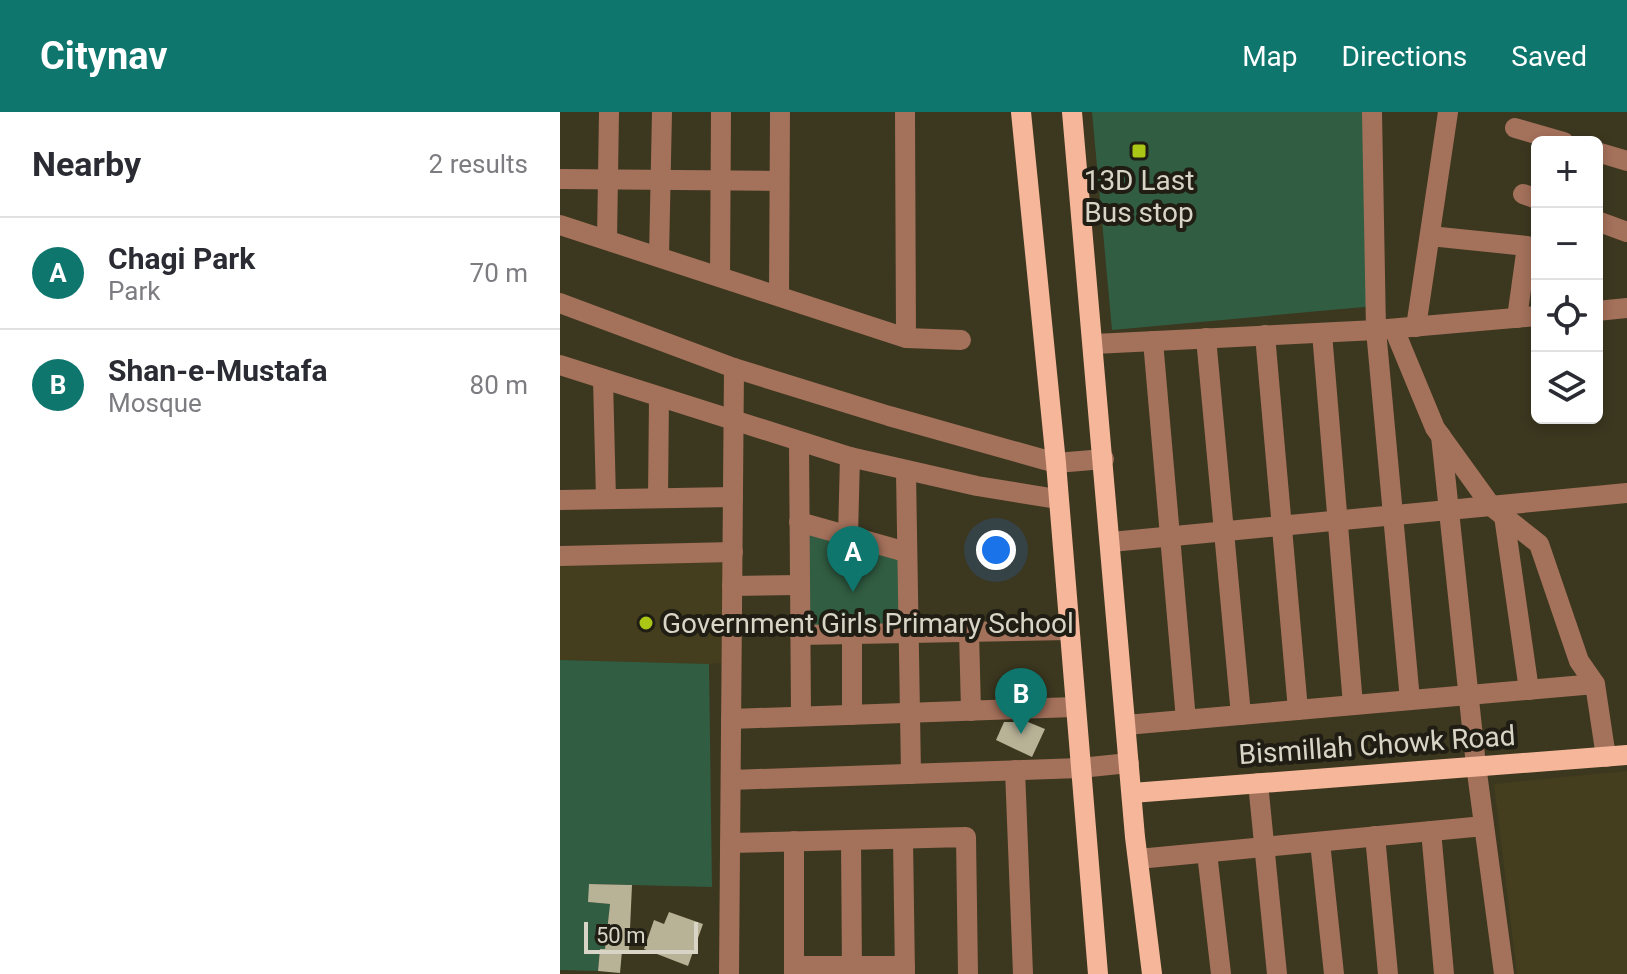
<!DOCTYPE html>
<html lang="en">
<head>
<meta charset="utf-8">
<style>
  body { margin:0; font-family:Roboto,sans-serif; background:#f7f7f7; color:#2b2b33 }
  .controls { position:absolute; right:24px; top:24px; display:grid; overflow:hidden; border-radius:12px; box-shadow:0 4px 12px #0003 }
  .controls button { width:72px; height:72px; display:grid; place-items:center; padding:0; border:0; border-bottom:2px solid #e1e1e2; background:#fff; color:#2b2b33; font:40px sans-serif }
  .scale { position:absolute; left:24px; bottom:20px; width:114px; box-sizing:border-box; padding-left:8px; border:4px solid #d8d5c7; border-top:0; font-size:22px; line-height:28px; white-space:nowrap; color:#d8d5c7; -webkit-text-stroke:6px #201e14; paint-order:stroke }
  .you { position:absolute; left:436px; top:438px; width:28px; height:28px; margin:-20px; border:6px solid #fff; border-radius:50%; background:#1a73e8; box-shadow:0 0 0 12px #1a73e833 }
  .badge { display:grid; place-items:center; width:52px; height:52px; border-radius:50%; background:#0f766e; color:#fff; font-size:26px; font-weight:700 }
  .pin { position:absolute; translate:-50% -66px; filter:drop-shadow(0 2px 4px #0008) }
  .pin::after { content:''; position:absolute; top:42px; width:28px; height:24px; background:inherit; clip-path:polygon(0 0,100% 0,50% 100%) }
  .list { margin:0; padding:0; list-style:none }
  h2 { display:flex; justify-content:space-between; align-items:center; height:104px; margin:0; padding:0 32px; font-size:34px }
  h2 small { font-size:26px; font-weight:400; color:#7c7c81 }
  .list li { display:grid; grid-template-columns:52px 1fr auto; gap:24px; align-items:center; box-sizing:border-box; height:112px; padding:0 32px; border-top:2px solid #e1e1e2 }
  .list b { display:block; font-size:30px; white-space:nowrap }
  .list p { margin:0; font-size:26px; white-space:nowrap; color:#7c7c81 }
  .list em { font-size:26px; font-style:normal; color:#7c7c81 }
  .icon { flex:none; width:44px; height:44px; fill:none; stroke:currentColor; stroke-width:2; stroke-linecap:round; stroke-linejoin:round }
  .map { position:relative; flex:none; width:1067px; height:862px; overflow:hidden }
  header { display:flex; align-items:center; gap:48px; box-sizing:border-box; height:112px; padding:0 40px; background:#0f766e; color:#fff }
  header strong { font-size:38px }
  nav { display:flex; gap:44px; margin-inline-start:auto; font-size:28px }
  main { display:flex }
  aside { flex:1; background:#fff }
  .map>svg:first-child { display:block }
  .built { fill:#443e1e }
  .green { fill:#315d42 }
  .building { fill:#b8b297 }
  .lines { fill:none; stroke-linecap:round; stroke-linejoin:round }
  .minor { stroke:#a4715b; stroke-width:20 }
  .major { stroke:#f5b69a; stroke-width:20 }
  .poi-dot { fill:#abc615; stroke:#201e14; stroke-width:3 }
  .labels { text-anchor:middle; dominant-baseline:central; stroke-width:8; stroke-linejoin:round; paint-order:stroke }
  .poi-label { font-size:28px; fill:#d8d5c7; stroke:#201e14 }
  .street-label { font-size:28px; fill:#d8d5c7; stroke:#201e14 }
</style>
</head>
<body>
<header>
<strong>Citynav</strong>
<nav><a>Map</a><a>Directions</a><a>Saved</a></nav>
</header>
<main>
<aside>
<h2>Nearby<small>2 results</small></h2>
<ul class="list">
<li><span class="badge">A</span><div><b>Chagi Park</b><p>Park</p></div><em>70 m</em></li>
<li><span class="badge">B</span><div><b>Shan-e-Mustafa</b><p>Mosque</p></div><em>80 m</em></li>
</ul>
</aside>
<div class="map">
<svg width="1067" height="862" viewBox="0 0 1067 862">
  <rect width="100%" height="100%" fill="#3c371f"/>
  <g class="built">
    <path d="M173 440 172 550 149 552 0 548V444Z"/>
    <path d="M1067 659V862H957L934 672Z"/>
  </g>
  <g class="green">
    <path d="M532 0H812L815 194 552 218Z"/>
    <path d="M239 410 346 440 348 520 240 523Z"/>
    <path d="M0 548 149 552 152 775 30 772 29 790 50 792 45 837 40 838 38 859 0 858Z"/>
  </g>
  <g class="building">
    <path d="M444 610H468L485 617 472 645 436 628Z"/>
    <path d="M29 772 72 773 69 839H62L60 861 38 859 40 837H45L50 792 28 790Z"/>
    <path d="M109 800 143 812 128 854 84 837 94 808 104 812Z"/>
  </g>
  <g class="lines">
    <g class="minor">
      <path d="M345 0 346 226"/>
      <path d="M812 0 816 218 850 588"/>
      <path d="M955 16 1004 30"/>
      <path d="M1037 40 1067 49"/>
      <path d="M0 67 219 69"/>
      <path d="M963 82 977 87"/>
      <path d="M1037 109 1067 120"/>
      <path d="M0 113 346 226 401 228"/>
      <path d="M870 124 967 134 957 206"/>
      <path d="M47 128 49 0"/>
      <path d="M99 145 102 0"/>
      <path d="M160 165 161 0"/>
      <path d="M219 184 220 0"/>
      <path d="M0 191 174 256 329 304 496 351 544 347"/>
      <path d="M1037 199 1067 196"/>
      <path d="M856 215 888 0"/>
      <path d="M834 217 875 316 932 395 979 432 1019 549 1035 572 1046 645"/>
      <path d="M762 221 793 593"/>
      <path d="M705 223 738 598"/>
      <path d="M646 226 681 603"/>
      <path d="M593 229 626 608"/>
      <path d="M534 232 816 218 977 204"/>
      <path d="M0 253 290 345 417 374 497 387"/>
      <path d="M43 267 46 387"/>
      <path d="M881 324 916 653 944 862"/>
      <path d="M239 330 241 604"/>
      <path d="M346 360 351 662"/>
      <path d="M98 386 99 285"/>
      <path d="M0 388 173 385"/>
      <path d="M944 404 969 578"/>
      <path d="M239 410 346 440"/>
      <path d="M288 424 290 345"/>
      <path d="M551 430 1067 381"/>
      <path d="M0 444 173 440"/>
      <path d="M172 474 240 473"/>
      <path d="M409 520 411 599"/>
      <path d="M240 523 508 518"/>
      <path d="M292 603V522"/>
      <path d="M171 607 515 595"/>
      <path d="M566 613 1035 572"/>
      <path d="M455 658 463 862"/>
      <path d="M171 668 520 656 569 651"/>
      <path d="M698 671 717 862"/>
      <path d="M871 719 884 862"/>
      <path d="M815 724 828 862"/>
      <path d="M343 727 345 862"/>
      <path d="M291 728 292 862"/>
      <path d="M234 729V862"/>
      <path d="M760 730 774 862"/>
      <path d="M170 731 406 725 408 862"/>
      <path d="M647 741 661 862"/>
      <path d="M578 747 924 714"/>
      <path d="M234 854H345"/>
      <path d="M169 862 174 256"/>
    </g>
    <g class="major">
      <path d="M461 0 496 351 538 862"/>
      <path d="M512 0 575 725 592 862"/>
      <path d="M572 681 1067 643"/>
    </g>
  </g>
  <g class="poi-dot">
    <rect x="571" y="31" width="16" height="16" rx="4"/>
    <circle cx="86" cy="511" r="8"/>
  </g>
  <g class="labels">
    <g class="poi-label">
      <text x="579" y="68">13D Last<tspan x="579" dy="32">Bus stop</tspan></text>
      <text x="102" y="511" text-anchor="start">Government Girls Primary School</text>
    </g>
    <g class="street-label">
      <text transform="translate(817 633) rotate(-4)">Bismillah Chowk Road</text>
    </g>
  </g>
</svg>
<div class="controls">
<button>+</button>
<button>−</button>
<button><svg class="icon" aria-label="locate" viewBox="0 0 24 24"><circle cx="12" cy="12" r="6"/><path d="M12 2v4M12 18v4M2 12h4M18 12h4"/></svg></button>
<button><svg class="icon" aria-label="layers" viewBox="0 0 24 24"><path d="M12 4l9 5-9 5-9-5zM3 14l9 5 9-5"/></svg></button>
</div>
<div class="scale">50 m</div>
<div class="you"></div>
<div class="pin badge" style="left:293px;top:480px">A</div>
<div class="pin badge" style="left:461px;top:622px">B</div>
</div>
</main>
</body>
</html>
